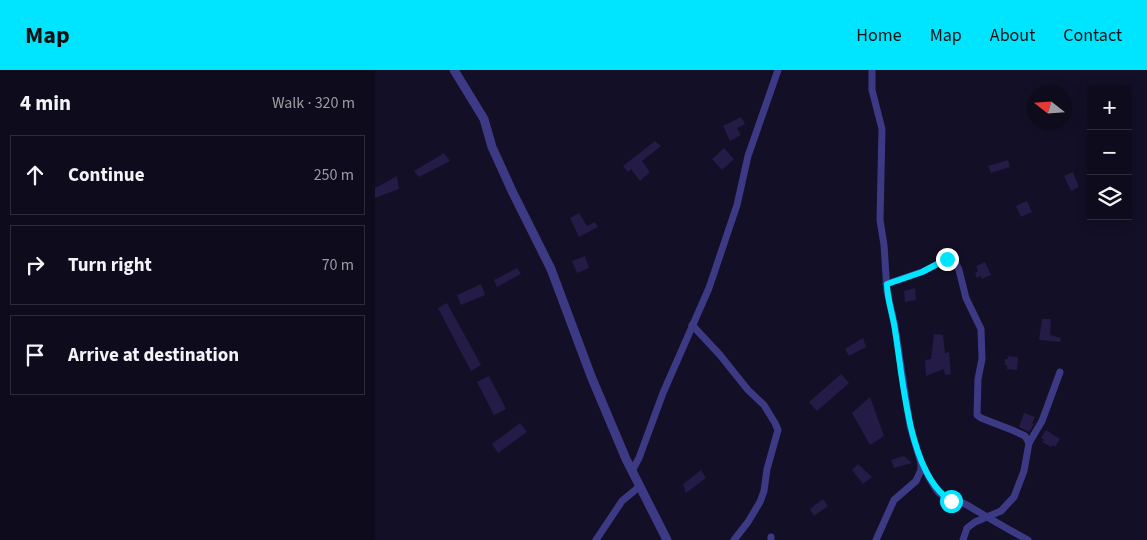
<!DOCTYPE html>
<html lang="en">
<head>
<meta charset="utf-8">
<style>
  body { margin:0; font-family:"Source Sans 3",sans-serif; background:#1c1929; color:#f1f3f6 }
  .controls { position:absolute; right:15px; top:15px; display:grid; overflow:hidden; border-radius:0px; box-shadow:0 2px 12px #0003 }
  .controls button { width:45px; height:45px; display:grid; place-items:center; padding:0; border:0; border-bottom:1px solid #2e2b3b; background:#0e0b1c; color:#f1f3f6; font:25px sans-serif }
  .compass { position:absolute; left:652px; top:15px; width:45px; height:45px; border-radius:50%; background:#0e0b1c; box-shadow:0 2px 12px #0003; rotate:287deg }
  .stop { position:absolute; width:15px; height:15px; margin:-11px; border:4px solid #00e5ff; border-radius:50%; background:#fff }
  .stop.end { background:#00e5ff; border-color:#fff; box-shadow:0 1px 5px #0008 }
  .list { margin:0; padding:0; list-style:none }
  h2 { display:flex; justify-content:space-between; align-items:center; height:65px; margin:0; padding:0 20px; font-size:21px }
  h2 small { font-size:16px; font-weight:400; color:#9b9ba3 }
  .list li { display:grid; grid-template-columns:32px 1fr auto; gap:15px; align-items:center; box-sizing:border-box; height:80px; margin:0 10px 10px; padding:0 10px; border:1px solid #2e2b3b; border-radius:0px }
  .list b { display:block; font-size:19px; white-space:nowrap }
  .list em { font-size:16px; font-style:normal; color:#9b9ba3 }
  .icon { flex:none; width:28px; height:28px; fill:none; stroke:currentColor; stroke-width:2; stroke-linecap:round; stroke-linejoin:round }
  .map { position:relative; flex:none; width:772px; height:470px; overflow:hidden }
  header { display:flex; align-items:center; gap:30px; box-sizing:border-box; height:70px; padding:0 25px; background:#00e5ff; color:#111 }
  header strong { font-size:24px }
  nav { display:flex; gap:28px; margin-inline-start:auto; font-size:18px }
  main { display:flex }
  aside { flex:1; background:#0e0b1c }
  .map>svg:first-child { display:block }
  .building { fill:#241b47 }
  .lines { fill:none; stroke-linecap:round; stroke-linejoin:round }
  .minor { stroke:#3d3a85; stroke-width:7 }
  .tertiary { stroke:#3d3a85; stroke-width:9 }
  .route { stroke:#00e5ff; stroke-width:6 }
</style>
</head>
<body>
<header>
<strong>Map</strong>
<nav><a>Home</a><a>Map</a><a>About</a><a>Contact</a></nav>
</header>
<main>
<aside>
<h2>4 min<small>Walk · 320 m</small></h2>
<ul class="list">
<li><svg class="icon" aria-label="ahead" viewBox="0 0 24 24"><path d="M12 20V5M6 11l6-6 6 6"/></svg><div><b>Continue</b></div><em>250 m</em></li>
<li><svg class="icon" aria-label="right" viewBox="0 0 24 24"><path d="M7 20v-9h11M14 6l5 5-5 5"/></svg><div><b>Turn right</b></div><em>70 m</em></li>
<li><svg class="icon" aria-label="arrive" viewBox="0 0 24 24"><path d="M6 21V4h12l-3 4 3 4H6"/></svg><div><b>Arrive at destination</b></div></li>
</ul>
</aside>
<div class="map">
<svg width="772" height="470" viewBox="0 0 772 470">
  <rect width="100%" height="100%" fill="#130f26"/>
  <g class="building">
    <path d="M366 47 370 54 362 58 366 65 355 71 348 56Z"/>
    <path d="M280 71 286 76 267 91 275 102 265 111 256 99 253 102 248 96Z"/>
    <path d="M349 78 359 89 347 100 337 89Z"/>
    <path d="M69 83 75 91 44 107 39 101Z"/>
    <path d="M633 90 635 97 616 103 613 96Z"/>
    <path d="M698 102 704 117 696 121 689 106Z"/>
    <path d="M22 106 24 119 0 128V118Z"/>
    <path d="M652 131 657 142 646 147 641 136Z"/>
    <path d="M204 143 212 156 220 152 223 157 204 167 195 148Z"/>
    <path d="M210 186 214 198 202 203 197 191Z"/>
    <path d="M610 192 616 205 607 209 605 206 602 208 600 203 603 201 601 196Z"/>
    <path d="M142 198 146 204 122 217 119 210Z"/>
    <path d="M106 214 110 225 86 235 82 225Z"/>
    <path d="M540 218 541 230 530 232 529 221Z"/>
    <path d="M72 233 106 295 96 301 63 238Z"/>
    <path d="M667 249H676L675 265 686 268 685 272 664 270Z"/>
    <path d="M559 264 568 265 570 283 574 282 576 304 570 305 569 299 551 306 550 290 556 289Z"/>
    <path d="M488 268 491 277 474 286 470 279Z"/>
    <path d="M633 286 643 287 642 300 632 299V295H630V289H633Z"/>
    <path d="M466 304 474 313 442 341 434 332Z"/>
    <path d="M114 306 131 339 119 345 102 312Z"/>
    <path d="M495 327 509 366 495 375 477 343Z"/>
    <path d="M649 343 660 347 657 353 659 354 654 362 644 357Z"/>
    <path d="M145 353 152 362 123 383 117 374Z"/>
    <path d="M671 360 685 369 680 377 677 375 676 377 667 372 669 370 666 368Z"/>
    <path d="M529 386 537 393 519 398 516 390Z"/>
    <path d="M483 394 497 407 488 414 477 400Z"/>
    <path d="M326 400 331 408 311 423 308 414Z"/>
    <path d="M448 429 453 436 439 446 435 439Z"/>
  </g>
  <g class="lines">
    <g class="minor">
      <path d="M497 0V20L507 59 505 150 509 175 512 221 520 257 535 356 546 393V400L541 411 519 430 501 470"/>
      <path d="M511 214 547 202 572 189 576 188 579 189 584 200 591 228 606 259 607 289 603 309 602 345 606 348 637 360 650 366 654 373"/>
      <path d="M317 255 345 285 373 320 389 335 400 353 403 360 392 399 389 421 385 432 373 452 359 470"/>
      <path d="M546 393C552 403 557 415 564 423 573 431 583 430 592 435 612 447 632 459 653 470"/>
      <path d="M257 401 264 388 288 323 334 218 362 135 373 86 403 0"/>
      <path d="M396 467V470"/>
      <path d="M221 470 247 431 265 416"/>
      <path d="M588 470 592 458 600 452 626 441 639 427 649 401 654 373 667 351 685 302"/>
    </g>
    <path class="tertiary" d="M79 0 109 49 117 77 137 121 176 199 216 306 251 389 292 470"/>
  </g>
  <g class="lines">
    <path class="route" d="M572 189 547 202 512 214C512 230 518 244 520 260 528 307 533 404 576 431"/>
  </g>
</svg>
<div class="controls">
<button>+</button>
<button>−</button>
<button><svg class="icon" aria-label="layers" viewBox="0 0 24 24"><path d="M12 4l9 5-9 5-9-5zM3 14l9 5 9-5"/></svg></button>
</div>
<svg class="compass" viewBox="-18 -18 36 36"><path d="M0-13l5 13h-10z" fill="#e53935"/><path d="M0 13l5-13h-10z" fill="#9b9ba3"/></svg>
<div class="stop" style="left:576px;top:431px"></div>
<div class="stop end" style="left:572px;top:189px"></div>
</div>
</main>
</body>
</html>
